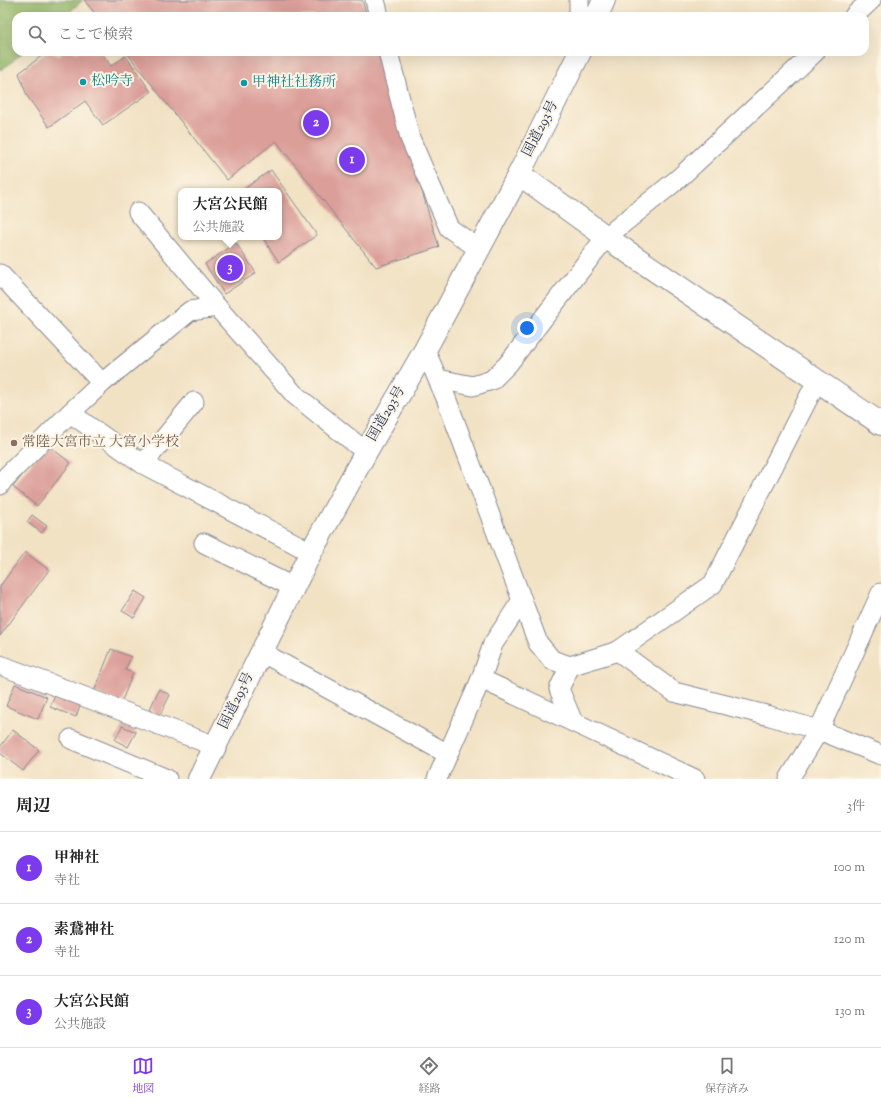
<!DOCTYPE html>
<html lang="ja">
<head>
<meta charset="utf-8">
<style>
  body { margin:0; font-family:"Sorts Mill Goudy","Noto Serif JP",serif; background:#f2f2f2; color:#222 }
  .you { position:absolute; left:527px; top:328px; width:14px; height:14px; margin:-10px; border:3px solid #fff; border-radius:50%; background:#1a73e8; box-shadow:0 0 0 6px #1a73e833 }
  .badge { display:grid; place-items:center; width:26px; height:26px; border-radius:50%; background:#7c3aed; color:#fff; font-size:13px; font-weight:700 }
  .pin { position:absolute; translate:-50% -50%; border:2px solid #fff; box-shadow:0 1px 4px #0006 }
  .popup { position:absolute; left:178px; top:188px; width:104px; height:52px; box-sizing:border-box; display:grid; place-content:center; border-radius:8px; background:#fff; filter:drop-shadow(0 1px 3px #0005); font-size:13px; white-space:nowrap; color:#767676 }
  .popup b { font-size:15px; color:#222 }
  .popup::after { content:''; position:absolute; left:50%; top:100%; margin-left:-8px; border:8px solid transparent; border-top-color:#fff }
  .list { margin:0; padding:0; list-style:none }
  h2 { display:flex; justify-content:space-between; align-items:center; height:52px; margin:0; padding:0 16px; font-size:17px }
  h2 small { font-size:13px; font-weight:400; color:#767676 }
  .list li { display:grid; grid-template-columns:26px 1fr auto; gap:12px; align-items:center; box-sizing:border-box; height:72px; padding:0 16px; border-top:1px solid #e0e0e0 }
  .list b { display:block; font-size:15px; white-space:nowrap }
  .list p { margin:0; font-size:13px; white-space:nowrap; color:#767676 }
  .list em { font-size:13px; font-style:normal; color:#767676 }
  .icon { flex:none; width:22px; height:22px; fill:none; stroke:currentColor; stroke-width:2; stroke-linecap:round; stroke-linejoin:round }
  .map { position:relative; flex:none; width:881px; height:779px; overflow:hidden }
  .search { position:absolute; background:#fff; box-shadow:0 4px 16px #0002; left:12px; right:12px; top:12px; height:44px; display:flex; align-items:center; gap:10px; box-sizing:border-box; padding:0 14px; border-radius:12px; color:#767676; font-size:15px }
  .sheet { height:268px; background:#fff }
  nav { display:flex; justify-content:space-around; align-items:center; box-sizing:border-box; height:56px; border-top:1px solid #e0e0e0; background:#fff; font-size:11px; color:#767676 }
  nav a { display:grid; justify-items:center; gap:2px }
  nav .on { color:#7c3aed }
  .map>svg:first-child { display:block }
  .forest { fill:#95b76b; stroke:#587364 }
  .building { fill:#db9e99 }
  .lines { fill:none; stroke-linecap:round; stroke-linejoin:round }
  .street-casing { stroke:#868891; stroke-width:21 }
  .secondary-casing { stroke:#868891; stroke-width:24 }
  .highway-casing { stroke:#868891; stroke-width:24 }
  .street { stroke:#fff; stroke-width:19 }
  .secondary { stroke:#fff; stroke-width:22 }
  .highway { stroke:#fff; stroke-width:22 }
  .culture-dot { fill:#0f9aa8; stroke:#fcf5e5; stroke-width:1.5 }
  .education-dot { fill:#8d6e63; stroke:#fcf5e5; stroke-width:1.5 }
  .labels { text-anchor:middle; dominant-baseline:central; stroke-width:4; stroke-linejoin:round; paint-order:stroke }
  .culture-label { font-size:14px; fill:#0d838f; stroke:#fcf5e5; text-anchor:start }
  .street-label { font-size:14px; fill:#1b2f5e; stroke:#fcf5e5 }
  .education-label { font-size:14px; fill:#785e54; stroke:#fcf5e5; text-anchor:start }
</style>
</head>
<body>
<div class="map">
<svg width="881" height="779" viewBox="0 0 881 779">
  <rect width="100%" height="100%" fill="#fcf5e5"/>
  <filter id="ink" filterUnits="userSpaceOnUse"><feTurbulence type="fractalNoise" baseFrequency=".025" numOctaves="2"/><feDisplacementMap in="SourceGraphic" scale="8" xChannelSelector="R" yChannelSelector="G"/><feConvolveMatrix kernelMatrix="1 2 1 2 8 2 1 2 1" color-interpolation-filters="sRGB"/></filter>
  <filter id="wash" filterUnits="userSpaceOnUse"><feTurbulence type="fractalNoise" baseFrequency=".012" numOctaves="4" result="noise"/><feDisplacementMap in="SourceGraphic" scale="16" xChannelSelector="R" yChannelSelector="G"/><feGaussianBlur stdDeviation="0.9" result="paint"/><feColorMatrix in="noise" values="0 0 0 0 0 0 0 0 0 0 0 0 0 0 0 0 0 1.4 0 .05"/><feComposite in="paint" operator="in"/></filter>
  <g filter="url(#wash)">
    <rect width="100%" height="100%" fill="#f2e2c4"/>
    <path class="forest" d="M0 0H83L65 16H16V52H23L8 65 0 70Z"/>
    <g id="blocks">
      <g class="building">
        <path d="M84 0H362L367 16H97Z"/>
        <path d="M47 52H51L59 56 64 52H101L111 66 126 56 151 92 103 125 85 101 49 127 27 96 19 73Z"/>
        <path d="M126 52H379L439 247 376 267 276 141 227 180Z"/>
        <path d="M271 170 317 235 279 262 262 237H279V191H241Z"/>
        <path d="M236 243 256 273 224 294 205 264Z"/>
        <path d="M46 444 71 463 37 506 13 487Z"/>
        <path d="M32 515 47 526 42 533 27 522Z"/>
        <path d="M25 552 49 570 0 636V586Z"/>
        <path d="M135 591 146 598 134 618 122 611Z"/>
        <path d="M111 649 131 657 125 670 133 673 121 703 94 692Z"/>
        <path d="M15 684 47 697 38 719 6 706Z"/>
        <path d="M159 689 170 695 159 717 150 709Z"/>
        <path d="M56 693 81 702 76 717 50 707Z"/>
        <path d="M122 726 136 732 128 747 115 740Z"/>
        <path d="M13 730 39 750 23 771 0 753V747Z"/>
      </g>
    </g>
  </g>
  <g filter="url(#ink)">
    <use href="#blocks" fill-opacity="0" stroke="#868891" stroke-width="1"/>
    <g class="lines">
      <defs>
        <g id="street">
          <path d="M375 0 379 16"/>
          <path d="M579 0V16"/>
          <path d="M854 16 871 0"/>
          <path d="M388 52 410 138 449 228 479 249"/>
          <path d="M138 212 217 307 295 395 366 452"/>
          <path d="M0 274 102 383"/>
          <path d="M425 350 446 398 538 643 552 660 570 666 618 651 713 584 817 381"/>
          <path d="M438 379 473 386 492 380 508 364 606 237 678 179 815 52"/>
          <path d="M70 413 143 464 311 552"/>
          <path d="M143 464 194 402"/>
          <path d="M0 485 3 480 70 413 102 383 190 311 217 307"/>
          <path d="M204 543 293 587"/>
          <path d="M618 651 674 692 770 716 819 730 881 755"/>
          <path d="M261 652 448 754"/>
          <path d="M0 665 215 746"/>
          <path d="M570 666 559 689 573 722"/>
          <path d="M481 679 695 779"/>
          <path d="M71 739 167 779"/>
          <path d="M437 779 481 679 493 644 522 600"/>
          <path d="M789 779 819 730 881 593"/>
        </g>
        <path id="secondary" d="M519 174 616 244 881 424"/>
        <g id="highway">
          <path d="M597 16 604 0"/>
          <path d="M199 779 311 552 366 452 425 350 519 174 580 52"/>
        </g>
      </defs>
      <use href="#street" class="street-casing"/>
      <use href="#secondary" class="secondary-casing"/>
      <use href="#highway" class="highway-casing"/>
      <use href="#street" class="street"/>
      <use href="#secondary" class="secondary"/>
      <use href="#highway" class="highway"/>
    </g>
  </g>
  <g class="culture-dot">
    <circle cx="83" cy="82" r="4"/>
    <circle cx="244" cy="83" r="4"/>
  </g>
  <circle class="education-dot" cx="14" cy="443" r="4"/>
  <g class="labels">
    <g class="culture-label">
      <text x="91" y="82">松吟寺</text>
      <text x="252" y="83">甲神社社務所</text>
    </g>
    <g class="street-label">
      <text transform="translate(541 129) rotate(-63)">国道293号</text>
      <text transform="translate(387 414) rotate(-60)">国道293号</text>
      <text transform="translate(237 701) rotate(-64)">国道293号</text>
    </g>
    <g class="education-label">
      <text x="22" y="443">常陸大宮市立 大宮小学校</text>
    </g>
  </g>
</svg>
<div class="you"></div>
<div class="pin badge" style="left:352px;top:160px">1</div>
<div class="pin badge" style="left:316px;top:123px">2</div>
<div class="pin badge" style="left:230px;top:268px">3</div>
<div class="popup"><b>大宮公民館</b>公共施設</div>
<div class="search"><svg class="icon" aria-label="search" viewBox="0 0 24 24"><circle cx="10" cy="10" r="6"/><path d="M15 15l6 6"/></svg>ここで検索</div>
</div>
<section class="sheet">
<h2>周辺<small>3件</small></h2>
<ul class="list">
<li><span class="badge">1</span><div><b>甲神社</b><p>寺社</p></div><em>100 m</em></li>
<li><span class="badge">2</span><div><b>素鵞神社</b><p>寺社</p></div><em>120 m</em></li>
<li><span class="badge">3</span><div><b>大宮公民館</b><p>公共施設</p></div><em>130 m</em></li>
</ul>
</section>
<nav>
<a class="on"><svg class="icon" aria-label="map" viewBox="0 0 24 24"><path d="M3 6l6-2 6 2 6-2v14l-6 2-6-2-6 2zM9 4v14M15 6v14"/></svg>地図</a>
<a><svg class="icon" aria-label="directions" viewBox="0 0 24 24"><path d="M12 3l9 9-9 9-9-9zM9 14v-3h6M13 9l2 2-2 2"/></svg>経路</a>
<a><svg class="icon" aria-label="saved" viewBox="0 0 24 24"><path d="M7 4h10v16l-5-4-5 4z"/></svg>保存済み</a>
</nav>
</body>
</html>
